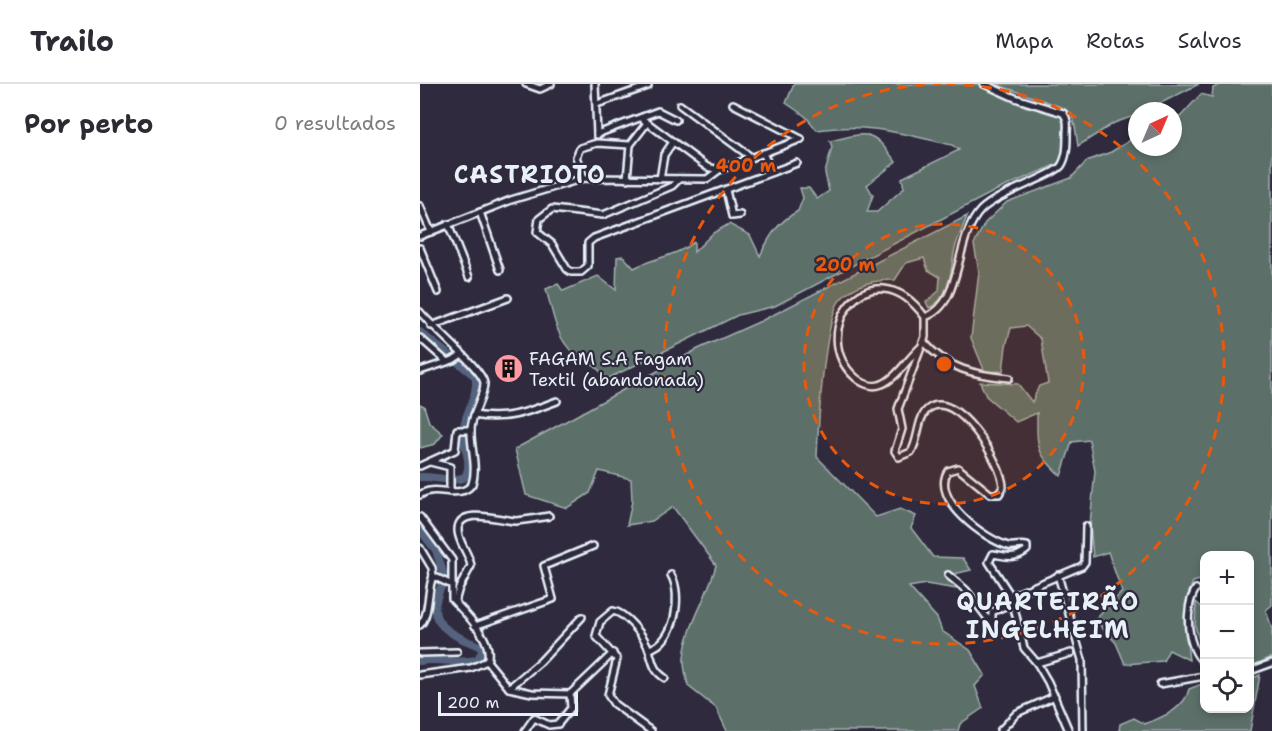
<!DOCTYPE html>
<html lang="pt">
<head>
<meta charset="utf-8">
<style>
  body { margin:0; font-family:"Shantell Sans",sans-serif; background:#f7f7f7; color:#2b2b33 }
  .controls { position:absolute; right:18px; bottom:18px; display:grid; overflow:hidden; border-radius:12px; box-shadow:0 3px 9px #0003 }
  .controls button { width:54px; height:54px; display:grid; place-items:center; padding:0; border:0; border-bottom:2px solid #e1e1e2; background:#fff; color:#2b2b33; font:30px sans-serif }
  .compass { position:absolute; left:708px; top:18px; width:54px; height:54px; border-radius:50%; background:#fff; box-shadow:0 3px 9px #0003; rotate:44deg }
  .scale { position:absolute; left:18px; bottom:15px; width:140px; box-sizing:border-box; padding-left:6px; border:3px solid #e8f1f8; border-top:0; font-size:16px; line-height:21px; white-space:nowrap; color:#e8f1f8; -webkit-text-stroke:4px #2f2a3d; paint-order:stroke }
  .list { margin:0; padding:0; list-style:none }
  h2 { display:flex; justify-content:space-between; align-items:center; height:78px; margin:0; padding:0 24px; font-size:26px }
  h2 small { font-size:20px; font-weight:400; color:#7c7c81 }
  .icon { flex:none; width:33px; height:33px; fill:none; stroke:currentColor; stroke-width:2; stroke-linecap:round; stroke-linejoin:round }
  .map { position:relative; flex:none; width:852px; height:647px; overflow:hidden }
  header { display:flex; align-items:center; gap:36px; box-sizing:border-box; height:84px; padding:0 30px; background:#fff; border-bottom:2px solid #e1e1e2 }
  header strong { font-size:28px }
  nav { display:flex; gap:33px; margin-inline-start:auto; font-size:21px }
  main { display:flex }
  aside { flex:1; background:#fff }
  .map>svg:first-child { display:block }
  .green { fill:#5c7069; stroke:#a2b0b0; stroke-width:1.5 }
  .lines { fill:none; stroke-linecap:round; stroke-linejoin:round }
  .river { stroke:#54637e; stroke-width:8 }
  .minor-casing { stroke:#e8f1f8; stroke-width:10 }
  .minor { stroke:#2f2a3d; stroke-width:5 }
  .ring { fill:none; stroke:#e8590c; stroke-width:3; stroke-dasharray:10 8 }
  .labels { text-anchor:middle; dominant-baseline:central; stroke-width:4.5; stroke-linejoin:round; paint-order:stroke }
  .poi-label { font-size:18px; fill:#e8f1f8; stroke:#2f2a3d; text-anchor:start }
  .district-label { font-size:24px; font-weight:bold; letter-spacing:1.5px; fill:#e8f1f8; stroke:#2f2a3d }
  .centre { fill:#e8590c; stroke:#2f2a3d; stroke-width:3 }
  .ring-label { font-size:18px; text-anchor:middle; font-weight:bold; fill:#e8590c; stroke:#2f2a3d; stroke-width:4.5; stroke-linejoin:round; paint-order:stroke }
</style>
</head>
<body>
<header>
<strong>Trailo</strong>
<nav><a>Mapa</a><a>Rotas</a><a>Salvos</a></nav>
</header>
<main>
<aside>
<h2>Por perto<small>0 resultados</small></h2>
<ul class="list">
</ul>
</aside>
<div class="map">
<svg width="852" height="647" viewBox="0 0 852 647">
  <rect width="100%" height="100%" fill="#2f2a3d"/>
  <filter id="ink" filterUnits="userSpaceOnUse"><feTurbulence type="fractalNoise" baseFrequency=".0167" numOctaves="2"/><feDisplacementMap in="SourceGraphic" scale="12" xChannelSelector="R" yChannelSelector="G"/><feConvolveMatrix kernelMatrix="1 2 1 2 8 2 1 2 1" color-interpolation-filters="sRGB"/></filter>
  <g filter="url(#ink)">
    <g class="green">
      <path d="M374 0H557L607 23 644 31 646 36 642 78 575 107 355 222 318 231 187 295C175 280 169 280 154 269 136 256 132 225 126 205L138 200 143 207 178 192 196 206 197 173 203 172 214 184C235 173 255 173 274 158V168L293 149 309 140 330 151 340 172C350 151 358 138 378 127L383 114 380 104H389L397 115 409 107 405 89 412 63 410 57C449 48 451 44 476 78L447 101 453 111 447 128H457L484 104 482 94 539 66 532 61C484 50 447 38 397 46L385 32 366 19Z"/>
      <path d="M576 0H779L725 27H717V31L694 39 658 62C656 53 656 38 651 30 647 22 589 6 576 0Z"/>
      <path d="M801 0H852V521L846 526 852 545V573L830 583V472H784V495L773 498C762 522 766 550 769 576L749 566 743 577 705 580 696 559 675 536 702 508 688 468 673 473 670 440 675 387 669 356 652 358 641 392C615 369 617 362 617 329L596 338 566 312 560 298 598 300 612 318 619 302 628 299 621 255 606 242 591 244 586 262 583 287 565 288 551 254 559 188 554 160 565 139 587 118 651 94 667 77 691 68 717 52V63H753V33H760L781 10 792 13 793 4Z"/>
      <path d="M547 132C543 144 536 157 534 169 530 190 531 213 509 224L506 218 519 207 520 193 508 186 504 174 486 179 475 196C455 196 436 199 421 215 404 232 398 345 397 373L456 433 480 425 496 432 491 444 513 473 543 474 551 486 534 490 537 505 506 500 489 503 517 534 522 547 550 566 565 591 555 602 563 624 540 640 538 647H307L296 624 268 602C267 594 263 583 264 574 267 541 288 513 296 481L253 423 232 437 207 441 212 417 211 395 179 387 170 409 147 424 106 411 95 365 278 265 341 237Z"/>
      <path d="M0 320 4 322 9 338 23 350 15 360 0 364Z"/>
      <path d="M776 518 784 525V575L775 542Z"/>
      <path d="M840 591 830 647H699L700 640 714 634 725 640C742 633 765 625 769 605L784 599V624H830V595Z"/>
    </g>
    <g class="lines">
      <g class="river">
        <path d="M0 248 56 293C58 314 45 328 43 347 42 364 54 377 45 393 32 399 15 392 0 393"/>
        <path d="M0 446 16 466 25 495C7 528 13 542 47 557 53 560 59 560 63 566L57 576C37 581 19 573 0 577"/>
      </g>
      <defs>
        <g id="minor">
          <path d="M106 0 120 5 131 0"/>
          <path d="M175 0 177 51"/>
          <path d="M177 20 228 2"/>
          <path d="M313 20 381 55"/>
          <path d="M260 21 331 73"/>
          <path d="M221 34 287 83 299 86"/>
          <path d="M177 50 238 27 256 36"/>
          <path d="M343 69 352 88"/>
          <path d="M164 94 156 73 160 64 177 59 210 61"/>
          <path d="M207 95 210 61 227 39"/>
          <path d="M240 95 244 71 253 58"/>
          <path d="M259 95 252 102 183 131 132 125 119 135 117 148 132 160 147 185 151 188H161L168 182V159L174 154 377 79"/>
          <path d="M306 106 312 132 320 131"/>
          <path d="M0 122 11 148"/>
          <path d="M60 128 80 186"/>
          <path d="M28 140 49 193"/>
          <path d="M0 152 91 116 164 94 287 95 299 86 381 55"/>
          <path d="M0 164 18 208"/>
          <path d="M0 228C11 242 65 287 64 300 63 315 52 329 51 345 50 363 58 382 52 400 40 417 15 399 0 411"/>
          <path d="M505 233C544 220 533 155 561 126 578 109 633 92 641 82 647 73 647 61 647 51 647 42 649 36 643 29L595 14 564 0"/>
          <path d="M11 242 88 214"/>
          <path d="M0 254 26 277"/>
          <path d="M504 258C527 285 555 291 589 294"/>
          <path d="M502 262C489 273 477 294 462 300 453 304 443 300 436 294 384 249 451 159 505 233V253L478 325 482 345 475 367 479 373 491 368C499 356 497 334 508 325 536 303 583 380 583 403L579 410H570L538 384 528 387C510 415 565 456 589 462 595 463 601 460 607 462V466C594 476 587 472 573 470L569 478 591 512 604 564 617 579 628 598 649 647"/>
          <path d="M0 287 33 276 42 270"/>
          <path d="M54 331C85 337 108 328 137 317"/>
          <path d="M10 378 30 383V408"/>
          <path d="M0 382 35 366 37 346H51"/>
          <path d="M0 433 32 476V515C45 529 75 557 67 577L51 584 0 591"/>
          <path d="M0 464 12 484 13 492"/>
          <path d="M528 491 546 506 572 540V528L594 518"/>
          <path d="M638 491 662 576 663 647"/>
          <path d="M13 492 32 501"/>
          <path d="M776 505C763 523 767 566 784 578"/>
          <path d="M591 512 662 482 665 478 666 442"/>
          <path d="M35 518 39 504 51 482C49 469 39 460 38 447 37 421 84 437 96 437 107 436 118 434 129 432"/>
          <path d="M0 541C10 531 7 506 13 492"/>
          <path d="M55 542 133 515 124 482 173 462"/>
          <path d="M229 565C255 559 263 511 251 491"/>
          <path d="M0 569 37 568"/>
          <path d="M67 577 89 604 112 609 150 610 193 569"/>
          <path d="M617 579 651 569"/>
          <path d="M830 587 852 579"/>
          <path d="M740 600 784 592"/>
          <path d="M89 604 120 578 162 533"/>
          <path d="M105 647 114 634 129 641 138 640 151 624 150 610"/>
          <path d="M231 647 194 620 188 611 197 575 176 552 180 538 193 527C206 529 225 553 229 566 233 578 233 587 245 594"/>
          <path d="M580 647 597 629 635 612"/>
        </g>
      </defs>
      <use href="#minor" class="minor-casing"/>
      <use href="#minor" class="minor"/>
    </g>
  </g>
  <circle cx="524" cy="280" r="140" fill="#e8590c" fill-opacity=".12"/>
  <g class="ring">
    <circle cx="524" cy="280" r="140"/>
    <path d="M526 0A280 280 0 1 1 522 0"/>
  </g>
  <defs>
    <symbol id="building-disc" viewBox="-11 -11 22 22"><circle r="9.5" fill="#ff9aa2" stroke="#2f2a3d"/><path d="M-4-6H4V6H1V3H-1V6H-4ZM-2.5-4.3h1.7v1.8h-1.7ZM.8-4.3h1.7v1.8H.8ZM-2.5-1h1.7V.8h-1.7ZM.8-1h1.7V.8H.8Z" fill="#111"/></symbol>
  </defs>
  <g fill-rule="evenodd">
    <use href="#building-disc" x="72" y="268" width="33" height="33"/>
  </g>
  <g class="labels">
    <g class="poi-label">
      <text x="109" y="275">FAGAM S.A Fagam<tspan x="109" dy="21">Textil (abandonada)</tspan></text>
    </g>
    <g class="district-label">
      <text x="110" y="91">CASTRIOTO</text>
      <text x="628" y="518">QUARTEIRÃO<tspan x="628" dy="28">INGELHEIM</tspan></text>
    </g>
  </g>
  <circle cx="524" cy="280" r="9" class="centre"/>
  <g class="ring-label">
    <text x="326" y="88">400 m</text>
    <text x="425" y="187">200 m</text>
  </g>
</svg>
<div class="controls">
<button>+</button>
<button>−</button>
<button><svg class="icon" aria-label="locate" viewBox="0 0 24 24"><circle cx="12" cy="12" r="6"/><path d="M12 2v4M12 18v4M2 12h4M18 12h4"/></svg></button>
</div>
<svg class="compass" viewBox="-18 -18 36 36"><path d="M0-13l5 13h-10z" fill="#e53935"/><path d="M0 13l5-13h-10z" fill="#7c7c81"/></svg>
<div class="scale">200 m</div>
</div>
</main>
</body>
</html>
